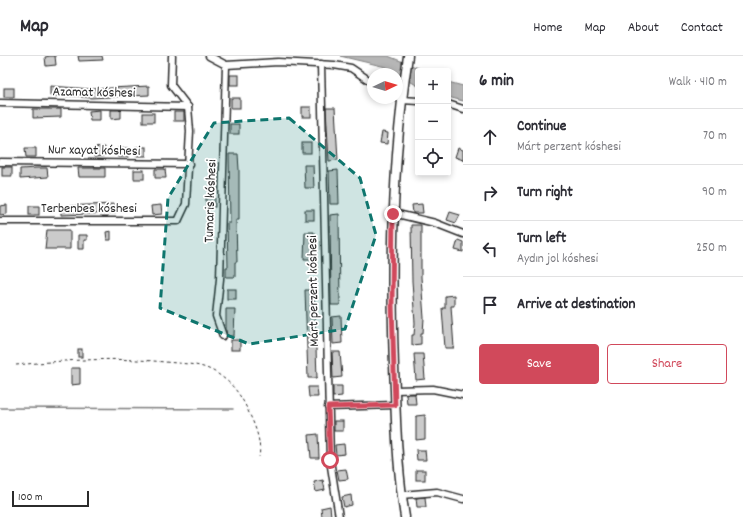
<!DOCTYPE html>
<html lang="en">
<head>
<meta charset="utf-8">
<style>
  body { margin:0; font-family:Dekko,sans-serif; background:#f7f7f7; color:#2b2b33 }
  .controls { position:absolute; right:12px; top:12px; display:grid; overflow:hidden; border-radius:4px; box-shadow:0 2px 6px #0003 }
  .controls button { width:36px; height:36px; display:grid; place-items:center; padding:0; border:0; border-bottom:1px solid #e1e1e2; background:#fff; color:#2b2b33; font:20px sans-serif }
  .compass { position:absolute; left:367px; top:12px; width:36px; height:36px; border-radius:50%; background:#fff; box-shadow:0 2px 6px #0003; rotate:86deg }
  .scale { position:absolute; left:12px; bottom:10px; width:77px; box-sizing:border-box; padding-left:4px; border:2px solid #2b2b2b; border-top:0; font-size:11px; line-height:14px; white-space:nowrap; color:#2b2b2b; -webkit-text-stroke:3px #fff; paint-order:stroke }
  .stop { position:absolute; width:12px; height:12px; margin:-9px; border:3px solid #d1495b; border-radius:50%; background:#fff }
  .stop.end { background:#d1495b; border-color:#fff; box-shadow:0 1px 4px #0008 }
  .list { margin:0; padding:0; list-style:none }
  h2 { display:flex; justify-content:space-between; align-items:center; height:52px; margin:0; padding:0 16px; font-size:17px }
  h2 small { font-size:13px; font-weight:400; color:#7c7c81 }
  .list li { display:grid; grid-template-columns:26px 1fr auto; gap:12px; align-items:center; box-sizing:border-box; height:56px; padding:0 16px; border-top:1px solid #e1e1e2 }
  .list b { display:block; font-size:15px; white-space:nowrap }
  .list p { margin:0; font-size:13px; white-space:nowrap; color:#7c7c81 }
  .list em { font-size:13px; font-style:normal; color:#7c7c81 }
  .actions { display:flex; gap:8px; padding:12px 16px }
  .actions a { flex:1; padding:9px 0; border:1px solid #d1495b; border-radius:4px; text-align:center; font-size:14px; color:#d1495b }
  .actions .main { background:#d1495b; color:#fff }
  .icon { flex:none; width:22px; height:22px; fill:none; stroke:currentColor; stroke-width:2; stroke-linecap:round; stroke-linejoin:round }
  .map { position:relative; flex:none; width:463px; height:461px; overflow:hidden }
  header { display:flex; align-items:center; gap:24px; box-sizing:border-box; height:56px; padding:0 20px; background:#fff; border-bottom:1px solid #e1e1e2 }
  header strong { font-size:19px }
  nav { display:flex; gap:22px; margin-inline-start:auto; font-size:14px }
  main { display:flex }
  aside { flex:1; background:#fff }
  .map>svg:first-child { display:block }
  .water { fill:#b6b6b6; stroke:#7e7e7e }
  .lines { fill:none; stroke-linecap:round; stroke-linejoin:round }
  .stream { stroke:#7e7e7e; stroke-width:1.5 }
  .building { fill:#cbcbcb; stroke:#2b2b2b }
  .minor-casing { stroke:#2b2b2b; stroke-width:9 }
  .tertiary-casing { stroke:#2b2b2b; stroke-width:11 }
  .path { stroke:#2b2b2b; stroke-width:1; stroke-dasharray:3 3; stroke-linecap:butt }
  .minor { stroke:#fff; stroke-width:6 }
  .tertiary { stroke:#fff; stroke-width:8 }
  .route { stroke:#d1495b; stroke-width:5 }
  .marked { fill:#0f766e; fill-opacity:0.2; stroke:#0f766e; stroke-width:3; stroke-dasharray:8 5; stroke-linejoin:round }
  .labels { text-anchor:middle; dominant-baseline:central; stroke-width:3.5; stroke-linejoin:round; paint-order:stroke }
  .street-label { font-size:14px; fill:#2b2b2b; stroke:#fff }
</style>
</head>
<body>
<header>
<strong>Map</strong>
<nav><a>Home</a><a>Map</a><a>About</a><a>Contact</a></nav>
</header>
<main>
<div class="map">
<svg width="463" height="461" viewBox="0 0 463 461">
  <rect width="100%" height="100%" fill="#fff"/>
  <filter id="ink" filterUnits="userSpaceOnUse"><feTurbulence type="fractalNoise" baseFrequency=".025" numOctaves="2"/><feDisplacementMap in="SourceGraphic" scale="8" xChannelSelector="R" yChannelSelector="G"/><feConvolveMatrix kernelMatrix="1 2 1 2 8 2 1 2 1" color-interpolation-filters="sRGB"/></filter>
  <g filter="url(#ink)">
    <g class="water">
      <path d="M340 0H388L426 15H418V30L386 11Z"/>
      <path d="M448 26 463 30V45L448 41Z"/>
    </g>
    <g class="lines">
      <path class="stream" d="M0 352 233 353"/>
    </g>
    <g class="building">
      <path d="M50 0H55L56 9 46 10 45 1Z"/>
      <path d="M78 0H102L103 4 79 5Z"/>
      <rect x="230" y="19" width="9" height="10"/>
      <path d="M50 30 91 33 149 30V39L91 42 81 41V40H50Z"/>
      <rect x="4" y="32" width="10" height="9"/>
      <rect x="231" y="42" width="9" height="10"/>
      <rect x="302" y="51" width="9" height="10"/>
      <path d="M326 52H335L338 104 329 105Z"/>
      <path d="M33 53H61V61L33 62Z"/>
      <path d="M100 54V64H90L89 55Z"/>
      <path d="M111 54H121V62L111 63Z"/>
      <rect x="174" y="56" width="10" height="9"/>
      <rect x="143" y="57" width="11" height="9"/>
      <rect x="230" y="68" width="9" height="10"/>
      <path d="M382 76 388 77 387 88 380 87Z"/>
      <rect x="302" y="87" width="9" height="10"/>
      <path d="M104 91V100L94 101V92Z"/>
      <rect x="136" y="91" width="10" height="9"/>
      <path d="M25 92H36V101H26Z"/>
      <rect x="118" y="92" width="10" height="9"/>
      <path d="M458 92 463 94V104L455 101Z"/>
      <path d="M229 98H238L239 114V164H236L237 206H235V221H226V211H228L227 167H230Z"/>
      <path d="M304 109H313L314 132H305Z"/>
      <rect x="2" y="111" width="10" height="9"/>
      <path d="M37 112H47L48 121 20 123V113Z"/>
      <path d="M78 112H105V121H79Z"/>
      <path d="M155 113H165L166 122H155Z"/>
      <rect x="134" y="114" width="10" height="9"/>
      <path d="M338 114 339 148H330L329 115Z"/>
      <rect x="206" y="141" width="9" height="10"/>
      <path d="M115 148 116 157 61 159V150Z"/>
      <path d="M422 148 423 157H413L412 149Z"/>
      <path d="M7 149V158L0 159V150Z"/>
      <path d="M161 149 162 158 152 159 151 150Z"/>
      <rect x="29" y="150" width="10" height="9"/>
      <rect x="305" y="154" width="9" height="10"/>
      <path d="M450 156 460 159 456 167 447 164Z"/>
      <path d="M339 158 340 249H331L330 159Z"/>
      <path d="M411 169H421V221L424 262 423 277H421V288L412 289V279H414L415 267 412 225Z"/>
      <path d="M47 174H70V193H45Z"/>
      <path d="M111 175V184H107L106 176Z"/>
      <path d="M305 176H314L313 203H304Z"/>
      <path d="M78 179H87V184H84V193H78Z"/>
      <path d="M458 184 463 186V196L455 194Z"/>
      <rect x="227" y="233" width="9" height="10"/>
      <path d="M305 234H314L317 322H308Z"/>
      <path d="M454 239V250H451L454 292H445L442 252H445V240Z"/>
      <path d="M226 253H235L234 280H227L226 274Z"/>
      <path d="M341 260 342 287 333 288 332 261Z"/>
      <rect x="231" y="284" width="9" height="10"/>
      <rect x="78" y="293" width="4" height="8"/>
      <path d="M332 296H340L342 321 333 322Z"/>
      <path d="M414 298H423L425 323 416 324Z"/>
      <path d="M71 312H80V328L71 329Z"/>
      <path d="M333 330H342V340L333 341Z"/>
      <path d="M308 331H317L318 341H309Z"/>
      <path d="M406 338H415L416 348H407Z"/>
      <path d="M425 359V383L416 384V360Z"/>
      <rect x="334" y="365" width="9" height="10"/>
      <path d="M318 378 319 402H311L309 379Z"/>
      <path d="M344 388 345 398 336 399 335 389Z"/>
      <path d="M416 394H425L426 404H417Z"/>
      <path d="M346 413 348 423 339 424 337 414Z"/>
      <rect x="416" y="414" width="9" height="10"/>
      <path d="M323 424 325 434 316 436 314 426Z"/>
      <path d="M351 439 352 449 344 451 342 441Z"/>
      <path d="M425 441 426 451H417L416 442Z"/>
      <path d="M330 450 331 460 322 461 321 452Z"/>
    </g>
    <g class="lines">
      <defs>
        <g id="minor">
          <path d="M209 0 226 9 278 6 334 9 351 12 373 27"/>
          <path d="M321 8 330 404 339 461"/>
          <path d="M397 41 402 44 418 45"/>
          <path d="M0 47 188 51"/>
          <path d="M448 48 463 53"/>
          <path d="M0 106 189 108"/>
          <path d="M393 157 435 167 463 178"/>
          <path d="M0 165H178L186 148 190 75 188 51 171 29 172 0"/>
          <path d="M223 280 216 260 220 223 226 9"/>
          <path d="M395 334 433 333 463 339"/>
          <path d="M328 351 395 349"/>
          <path d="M401 439 437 436 463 443"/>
        </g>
        <path id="tertiary" d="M405 461C398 419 396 377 395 335 390 223 391 110 408 0"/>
      </defs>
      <use href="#minor" class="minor-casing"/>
      <use href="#tertiary" class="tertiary-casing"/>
      <path class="path" d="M16 309C67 304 114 301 165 306 186 308 205 307 222 321 235 330 243 343 249 357 255 369 262 387 259 401"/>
      <use href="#minor" class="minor"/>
      <use href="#tertiary" class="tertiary"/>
    </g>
  </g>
  <g class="lines" filter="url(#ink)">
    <path class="route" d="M330 404 328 351 395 349 392 247 393 158"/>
  </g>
  <path class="marked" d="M289 62 360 122 376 179 345 273 249 288 160 252 168 142 214 67Z"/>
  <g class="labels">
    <g class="street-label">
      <text transform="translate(94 37) rotate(1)">Azamat kóshesi</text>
      <text transform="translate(94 95) rotate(1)">Nur xayat kóshesi</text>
      <text transform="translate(211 145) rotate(-88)">Tumaris kóshesi</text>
      <text x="89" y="153">Terbenbes kóshesi</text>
      <text transform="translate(314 235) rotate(-91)">Márt perzent kóshesi</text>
    </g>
  </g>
</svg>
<div class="controls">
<button>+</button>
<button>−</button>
<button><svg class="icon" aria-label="locate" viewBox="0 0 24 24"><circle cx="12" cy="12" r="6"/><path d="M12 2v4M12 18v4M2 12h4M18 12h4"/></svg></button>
</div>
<svg class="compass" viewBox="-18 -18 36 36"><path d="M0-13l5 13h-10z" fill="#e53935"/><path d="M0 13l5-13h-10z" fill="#7c7c81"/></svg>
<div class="scale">100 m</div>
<div class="stop" style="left:330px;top:404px"></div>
<div class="stop end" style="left:393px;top:158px"></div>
</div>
<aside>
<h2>6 min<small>Walk · 410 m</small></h2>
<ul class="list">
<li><svg class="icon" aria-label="ahead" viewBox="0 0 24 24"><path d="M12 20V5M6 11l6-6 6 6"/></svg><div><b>Continue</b><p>Márt perzent kóshesi</p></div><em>70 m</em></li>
<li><svg class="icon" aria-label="right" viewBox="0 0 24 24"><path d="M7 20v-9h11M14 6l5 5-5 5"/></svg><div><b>Turn right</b></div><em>90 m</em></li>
<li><svg class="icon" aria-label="left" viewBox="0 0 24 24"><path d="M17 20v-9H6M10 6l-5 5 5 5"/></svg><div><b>Turn left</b><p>Aydın jol kóshesi</p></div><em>250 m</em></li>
<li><svg class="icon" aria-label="arrive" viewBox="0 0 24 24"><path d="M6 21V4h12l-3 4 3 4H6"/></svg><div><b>Arrive at destination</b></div></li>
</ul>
<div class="actions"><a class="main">Save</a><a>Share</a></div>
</aside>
</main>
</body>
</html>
